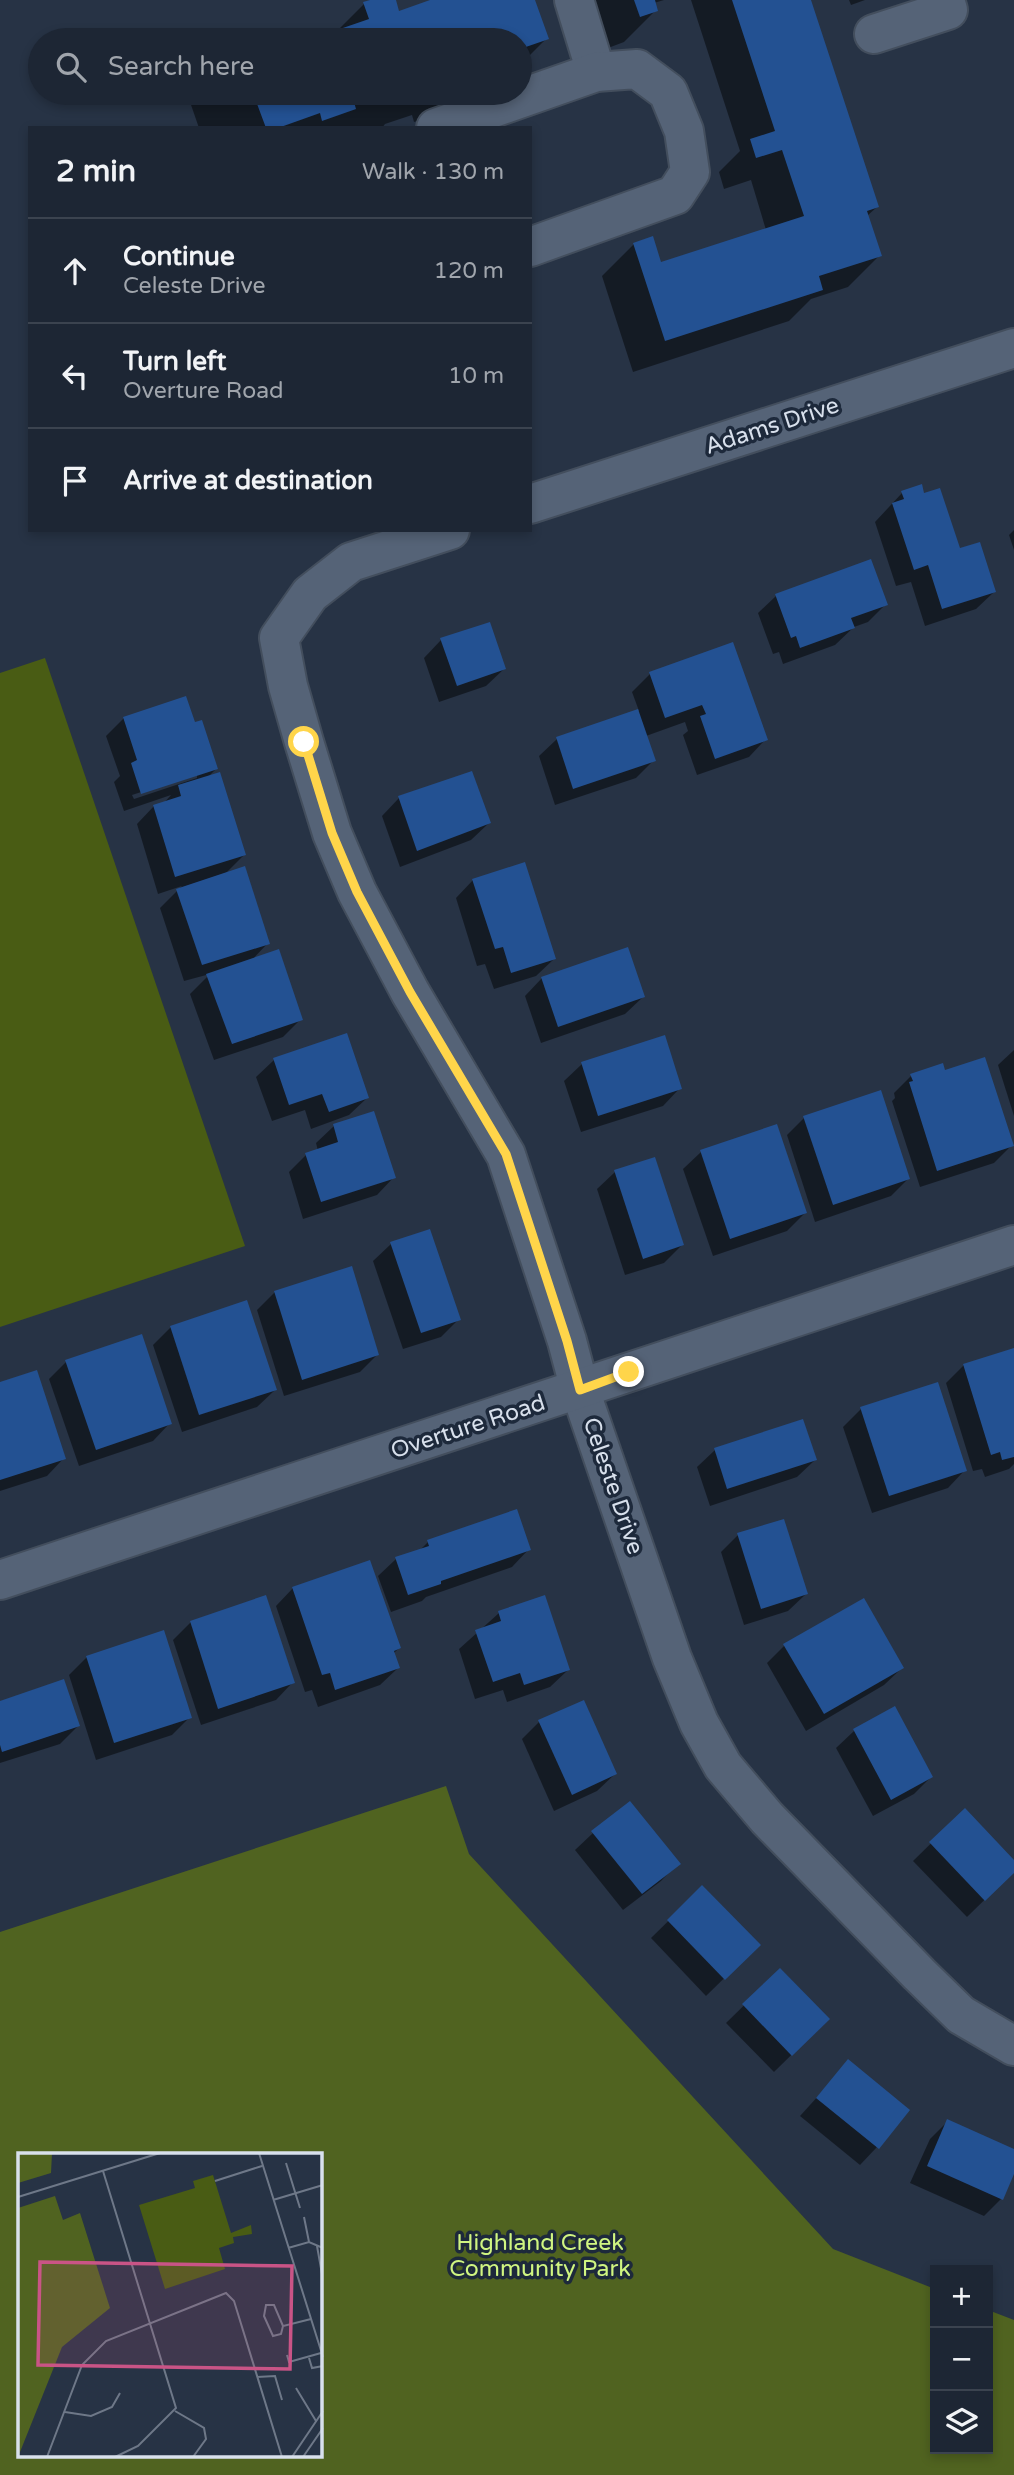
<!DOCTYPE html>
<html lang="en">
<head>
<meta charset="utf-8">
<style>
  body { margin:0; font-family:"Varela Round",sans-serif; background:#2a3240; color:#f1f3f6 }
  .controls { position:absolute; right:21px; bottom:21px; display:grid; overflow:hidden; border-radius:0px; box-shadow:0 4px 10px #0003 }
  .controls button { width:63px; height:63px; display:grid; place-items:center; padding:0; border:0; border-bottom:2px solid #3b434f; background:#1d2634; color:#f1f3f6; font:35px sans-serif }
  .stop { position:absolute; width:21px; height:21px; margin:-16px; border:5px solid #ffd54a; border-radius:50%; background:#fff }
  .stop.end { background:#ffd54a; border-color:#fff; box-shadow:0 2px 7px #0008 }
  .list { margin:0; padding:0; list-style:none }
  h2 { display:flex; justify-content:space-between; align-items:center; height:91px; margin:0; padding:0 28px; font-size:30px }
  h2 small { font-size:23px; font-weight:400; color:#a0a5ac }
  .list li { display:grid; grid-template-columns:46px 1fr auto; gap:21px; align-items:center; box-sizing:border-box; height:105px; padding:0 28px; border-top:2px solid #3b434f }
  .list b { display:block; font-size:26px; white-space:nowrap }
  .list p { margin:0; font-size:23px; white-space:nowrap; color:#a0a5ac }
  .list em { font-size:23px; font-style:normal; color:#a0a5ac }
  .icon { flex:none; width:38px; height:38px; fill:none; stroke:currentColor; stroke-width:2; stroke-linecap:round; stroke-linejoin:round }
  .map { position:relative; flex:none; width:1014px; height:2475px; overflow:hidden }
  .search { position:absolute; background:#1d2634; box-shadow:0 4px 10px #0003; left:28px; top:28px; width:504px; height:77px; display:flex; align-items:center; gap:18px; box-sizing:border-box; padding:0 24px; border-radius:38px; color:#a0a5ac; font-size:26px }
  .panel { position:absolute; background:#1d2634; box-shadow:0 4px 10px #0003; left:28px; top:126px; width:504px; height:406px; border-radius:0px }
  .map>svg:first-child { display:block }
  .green { fill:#495c14 }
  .forest { fill:#506320; fill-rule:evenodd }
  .shadow { fill:#0007; fill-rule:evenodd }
  .building { fill:#235192 }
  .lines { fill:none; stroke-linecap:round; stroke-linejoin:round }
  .minor-casing { stroke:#434e5d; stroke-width:42 }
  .minor { stroke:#556377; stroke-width:38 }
  .route { stroke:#ffd54a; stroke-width:9 }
  .labels { text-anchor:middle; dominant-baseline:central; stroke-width:7; stroke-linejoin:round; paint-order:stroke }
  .street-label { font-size:23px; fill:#d8e0ec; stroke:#1d293b }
  .park-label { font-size:23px; fill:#d0f581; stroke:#1d293b }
  .inset-road { fill:none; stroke:#6e7888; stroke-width:2 }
  .view { fill:#c95486; fill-opacity:0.15; stroke:#c95486; stroke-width:3.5 }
  .inset-edge { fill:none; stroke:#d8e0ec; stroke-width:3.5 }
</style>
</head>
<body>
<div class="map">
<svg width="1014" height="2475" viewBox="0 0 1014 2475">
  <rect width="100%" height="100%" fill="#273345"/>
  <path class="green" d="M45 658 245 1246 0 1327V673Z"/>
  <path class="forest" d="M446 1786 469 1854 833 2249 935 2289V2449H988V2310L1014 2320V2475H0V1932ZM19 2155H320V2456H19Z"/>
  <g class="shadow">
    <path d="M376 0H394L398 13 436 0H534L547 38 520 65V40H312L336 32 364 4Z"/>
    <path d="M592 0H664L654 3 656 10 624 42 608 48Z"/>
    <path d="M691 0H809L877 207 867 216 880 255 848 287 811 299 789 321 633 372 602 276 634 244 660 264 766 230 751 180 724 189 719 172 740 151Z"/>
    <path d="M849 0H865L851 5Z"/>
    <path d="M199 93H483L445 112 414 122 412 115 385 124 382 128H199L190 102Z"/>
    <path d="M902 493 923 495 959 551 994 592 976 609 925 626 911 582 896 586 875 522Z"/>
    <path d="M1014 530V550L1009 535Z"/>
    <path d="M776 596 886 604 868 622 854 627 835 645 783 664 779 652 773 654 758 613Z"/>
    <path d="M441 640 504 669 486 686 439 702 424 658Z"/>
    <path d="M650 674 766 739 749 757 697 775 683 735 688 731 685 722 646 736 654 760 636 778 555 805 539 756 557 739 639 711 632 692Z"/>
    <path d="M124 718 193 724 216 769 207 778 244 855 224 875 268 943 251 961 301 1019 283 1037 214 1060 190 994 210 974 184 981 160 908 182 886 158 894 137 824 154 806 163 804 171 795 124 811 114 782 120 776 106 736ZM197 774V778L134 799 132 795Z"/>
    <path d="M399 798 489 823 471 840 400 867 382 816Z"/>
    <path d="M473 880 554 959 536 976 494 989 485 964 477 966 456 898Z"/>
    <path d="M542 978 643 997 625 1014 541 1043 525 996Z"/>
    <path d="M1014 1050V1116L998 1065Z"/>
    <path d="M274 1060 367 1098 349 1115 311 1129 305 1110 272 1121 256 1077Z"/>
    <path d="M582 1064 680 1088 663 1106 581 1132 564 1081Z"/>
    <path d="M944 1072 1012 1145 994 1163 920 1187 892 1101 895 1098 894 1093 911 1076Z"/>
    <path d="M804 1118 908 1179 891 1196 815 1222 787 1135Z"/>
    <path d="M334 1126 394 1177 377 1195 303 1219 289 1172 306 1155 318 1151 316 1143Z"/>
    <path d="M701 1152 805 1213 787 1231 713 1256 683 1169Z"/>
    <path d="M615 1172 682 1245 664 1263 625 1275 597 1189Z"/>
    <path d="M391 1244 459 1319 441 1337 403 1349 373 1261Z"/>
    <path d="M275 1292 377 1355 360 1372 284 1396 257 1310Z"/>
    <path d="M171 1327 275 1390 257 1407 182 1432 153 1345Z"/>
    <path d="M1014 1350V1464L1009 1469 985 1477 982 1469 973 1471 946 1383 964 1365Z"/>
    <path d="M66 1362 170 1423 153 1441 79 1466 49 1379Z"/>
    <path d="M0 1384 64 1458 47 1476 0 1491Z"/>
    <path d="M937 1384 965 1470 948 1488 872 1513 843 1427 861 1409Z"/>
    <path d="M715 1450 815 1460 797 1477 710 1506 697 1467Z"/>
    <path d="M738 1535 806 1594 788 1611 744 1625 721 1552Z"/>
    <path d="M428 1542 529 1549 512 1567 426 1597 422 1601 391 1612 378 1576 396 1559 419 1551Z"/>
    <path d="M293 1588 399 1648 393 1654 398 1668 380 1685 318 1707 312 1690 305 1692 276 1606Z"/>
    <path d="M499 1613 568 1670 550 1687 507 1702 503 1690 475 1699 459 1649Z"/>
    <path d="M191 1622 293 1682 276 1700 201 1725 173 1640Z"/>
    <path d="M784 1646 902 1668 884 1685 806 1731 767 1663Z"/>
    <path d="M87 1657 190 1717 172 1735 96 1760 69 1675Z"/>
    <path d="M0 1702 78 1726 60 1744 0 1763Z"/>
    <path d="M894 1709 931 1777 914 1794 873 1816 836 1748 854 1731Z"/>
    <path d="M539 1722 615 1774 597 1791 554 1811 522 1739Z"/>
    <path d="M965 1810 1014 1862V1871L967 1917 913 1861Z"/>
    <path d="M593 1833 678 1863 661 1881 623 1910 575 1850Z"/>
    <path d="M702 1888 758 1945 706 1996 651 1938Z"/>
    <path d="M780 1970 828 2019 774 2072 726 2023Z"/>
    <path d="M849 2062 877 2147 860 2165 800 2116Z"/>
    <path d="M948 2121 1014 2150V2170L1001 2199 984 2216 910 2183 930 2139Z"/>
  </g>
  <g class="building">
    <path d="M370 0H396L399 11 430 0H535L549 39 520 49V40H308L369 19 363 2Z"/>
    <path d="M634 0H655L658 11 640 17Z"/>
    <path d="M732 0H811L879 207 867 211 882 256 819 276 823 290 665 341 633 243 653 236 661 262 804 216 782 150 756 158 750 139 775 131Z"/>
    <path d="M278 31 281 40H251Z"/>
    <path d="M253 93H380L354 102 356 109 322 121 320 113 278 128H266Z"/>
    <path d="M922 484 924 493 940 488 960 548 980 542 996 592 942 609 928 565 914 570 892 503 904 499 901 491Z"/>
    <path d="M871 559 888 605 851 618 855 628 800 648 796 636 791 638 775 594Z"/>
    <path d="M490 622 506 669 457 686 440 638Z"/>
    <path d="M733 642 768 740 715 759 700 716 706 714 702 705 665 718 649 672Z"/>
    <path d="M186 696 195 722 202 720 218 769 141 794 131 763 137 760 123 717Z"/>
    <path d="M638 709 656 761 573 789 556 737Z"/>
    <path d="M472 771 491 823 417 851 398 796Z"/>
    <path d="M220 772 246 855 175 877 153 805 181 796 178 785Z"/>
    <path d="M525 862 556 959 511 973 503 947 495 949 472 879Z"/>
    <path d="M245 866 270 944 202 965 176 889Z"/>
    <path d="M628 947 645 997 558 1027 541 977Z"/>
    <path d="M279 949 303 1020 232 1044 206 974Z"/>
    <path d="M347 1033 369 1098 329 1112 322 1094 289 1105 273 1058Z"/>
    <path d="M665 1035 682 1089 598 1116 581 1062Z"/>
    <path d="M985 1057 1014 1146 937 1171 909 1082 913 1081 910 1074 943 1063 945 1070Z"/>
    <path d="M881 1090 910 1179 833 1205 803 1116Z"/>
    <path d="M374 1111 396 1178 321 1202 305 1153 338 1142 333 1124Z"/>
    <path d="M777 1124 807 1213 730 1239 700 1150Z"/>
    <path d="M655 1157 684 1245 643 1259 614 1170Z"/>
    <path d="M430 1229 461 1320 421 1333 390 1242Z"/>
    <path d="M352 1266 379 1355 302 1380 274 1291Z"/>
    <path d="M247 1300 277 1390 199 1415 170 1326Z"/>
    <path d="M142 1334 172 1424 96 1450 65 1360Z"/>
    <path d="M1014 1348V1457L1002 1460 1000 1452 991 1455 963 1364Z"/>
    <path d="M37 1370 66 1459 0 1480V1382Z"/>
    <path d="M938 1382 967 1471 889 1496 860 1407Z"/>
    <path d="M803 1419 817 1460 727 1489 714 1448Z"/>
    <path d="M517 1509 531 1550 441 1581V1584L408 1595 395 1557 429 1546 427 1540Z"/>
    <path d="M784 1519 808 1594 761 1609 737 1533Z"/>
    <path d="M370 1560 401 1648 394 1651 400 1668 335 1690 330 1673 322 1675 292 1587Z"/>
    <path d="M266 1595 295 1683 218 1709 190 1621Z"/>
    <path d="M545 1595 570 1670 524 1685 520 1673 493 1682 475 1630 501 1621 498 1611Z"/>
    <path d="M864 1598 904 1668 824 1714 783 1644Z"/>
    <path d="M164 1630 192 1718 114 1743 86 1656Z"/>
    <path d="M64 1679 80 1726 2 1752 0 1745V1701Z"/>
    <path d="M584 1700 617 1774 572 1795 538 1720Z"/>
    <path d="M895 1706 933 1777 891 1800 853 1729Z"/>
    <path d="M630 1801 681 1864 642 1894 591 1831Z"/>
    <path d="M965 1808 1014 1860V1873L985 1901 929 1842Z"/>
    <path d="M702 1885 761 1945 725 1980 667 1920Z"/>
    <path d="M780 1968 830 2019 792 2056 742 2004Z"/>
    <path d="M848 2059 910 2110 879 2149 816 2098Z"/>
    <path d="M947 2119 1014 2149V2174L1003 2200 927 2166Z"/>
  </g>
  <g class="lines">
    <defs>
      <g id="minor">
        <path d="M574 0 596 72"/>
        <path d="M874 34 948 10 945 0"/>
        <path d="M436 128 596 72 637 69 668 92 684 131 690 172 675 195 530 247"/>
        <path d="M530 504 1014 348"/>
        <path d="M450 530 351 562 310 594 279 638 288 686 304 742 332 833 357 892 410 992 506 1155 567 1341 580 1390 672 1658 699 1723 723 1766 767 1818 919 1974 961 2015 1014 2046"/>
        <path d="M0 1580 1014 1245"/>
      </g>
    </defs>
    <use href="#minor" class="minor-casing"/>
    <use href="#minor" class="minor"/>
  </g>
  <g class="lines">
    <path class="route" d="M304 742 332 833 357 892 410 992 506 1154 567 1341 580 1390 629 1372"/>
  </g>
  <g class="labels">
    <g class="street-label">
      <text transform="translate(772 426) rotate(-18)">Adams Drive</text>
      <text transform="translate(468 1427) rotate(-18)">Overture Road</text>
      <text transform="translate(613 1486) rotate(71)">Celeste Drive</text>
    </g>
    <g class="park-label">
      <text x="540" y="2243">Highland Creek<tspan x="540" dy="26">Community Park</tspan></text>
    </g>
  </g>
  <g transform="translate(18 2153)">
    <rect width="304" height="304" fill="#273345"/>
    <path d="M195 22 213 80 233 72 234 81 215 84 216 90 201 95 207 116 147 136 121 52 177 35 175 28Z" fill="#495c14"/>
    <path d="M0 0H34L33 20 0 30ZM37 43 45 67 62 60 92 155 44 194 0 304V55Z" fill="#506320"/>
    <path class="inset-road" d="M241 0 305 204M268 10 282 55M85 18 158 255 120 293 97 304M197 28 244 13M0 44 142 0M255 47 305 32M286 64 291 89M299 93 304 121M270 95 291 89 305 95M265 173 256 152H248L246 163 255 183 263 181 265 173 293 166M269 202 271 209 303 200M291 205 294 215 305 213M239 224 257 223 264 247M278 235 298 268M157 258 186 275 188 286 175 304M47 259 73 263 94 254 102 240M29 304 64 212 88 188 208 140 216 148 264 304M274 304 305 258M285 304 305 275"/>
    <path class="view" d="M22 109 274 113 272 216 20 212Z"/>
    <rect width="304" height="304" class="inset-edge"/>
  </g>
</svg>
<div class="controls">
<button>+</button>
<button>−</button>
<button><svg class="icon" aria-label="layers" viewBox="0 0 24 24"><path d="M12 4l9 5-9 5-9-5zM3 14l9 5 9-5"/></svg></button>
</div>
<div class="stop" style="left:304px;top:742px"></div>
<div class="stop end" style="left:629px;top:1372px"></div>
<div class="search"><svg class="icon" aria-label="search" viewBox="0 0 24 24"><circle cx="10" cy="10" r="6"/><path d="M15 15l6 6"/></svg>Search here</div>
<section class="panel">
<h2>2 min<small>Walk · 130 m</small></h2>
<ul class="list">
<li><svg class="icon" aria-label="ahead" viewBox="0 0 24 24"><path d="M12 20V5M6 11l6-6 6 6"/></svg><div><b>Continue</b><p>Celeste Drive</p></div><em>120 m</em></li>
<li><svg class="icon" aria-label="left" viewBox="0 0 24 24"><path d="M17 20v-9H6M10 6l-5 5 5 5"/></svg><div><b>Turn left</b><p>Overture Road</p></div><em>10 m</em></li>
<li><svg class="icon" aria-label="arrive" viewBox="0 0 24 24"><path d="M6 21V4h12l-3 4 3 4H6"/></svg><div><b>Arrive at destination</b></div></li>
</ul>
</section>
</div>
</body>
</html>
